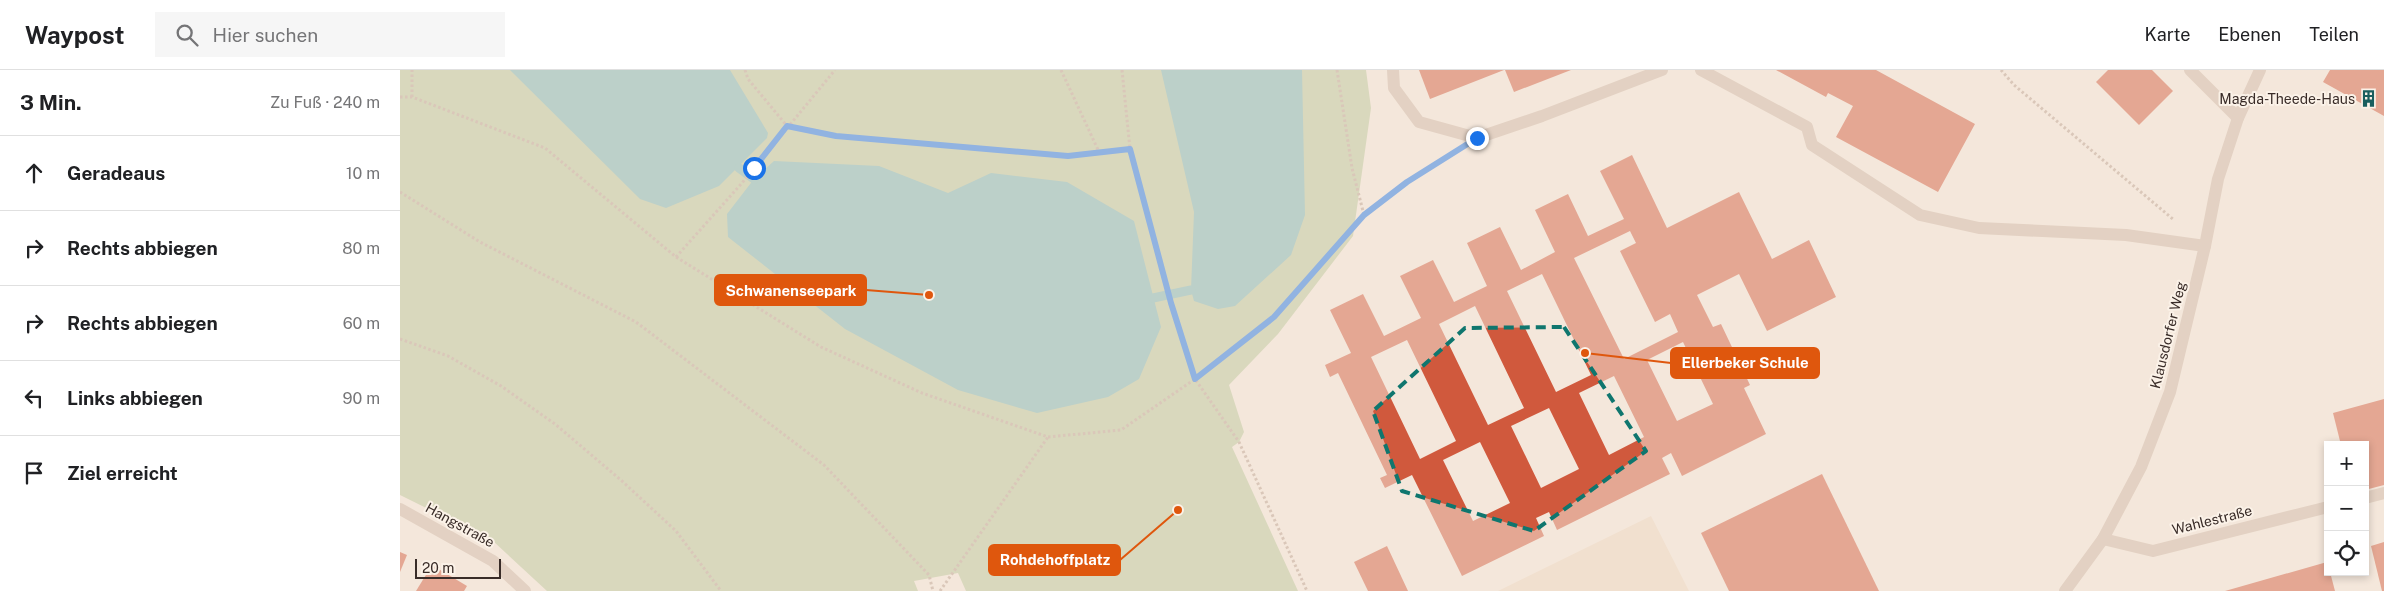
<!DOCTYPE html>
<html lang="de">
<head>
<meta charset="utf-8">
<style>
  body { margin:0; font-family:"Public Sans",sans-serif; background:#f6f6f6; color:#202124 }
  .controls { position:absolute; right:15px; bottom:15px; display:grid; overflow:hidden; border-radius:0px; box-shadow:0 2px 8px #0003 }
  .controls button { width:45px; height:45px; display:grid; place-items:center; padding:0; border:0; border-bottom:1px solid #e0e0e0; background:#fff; color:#202124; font:25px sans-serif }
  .scale { position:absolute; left:15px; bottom:12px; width:86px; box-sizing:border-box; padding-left:5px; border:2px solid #392c28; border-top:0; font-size:14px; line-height:18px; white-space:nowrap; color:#392c28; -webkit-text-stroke:4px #fbf2e8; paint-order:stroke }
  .stop { position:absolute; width:15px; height:15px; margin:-11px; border:4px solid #1a73e8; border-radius:50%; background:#fff }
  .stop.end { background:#1a73e8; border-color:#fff; box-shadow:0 1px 5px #0008 }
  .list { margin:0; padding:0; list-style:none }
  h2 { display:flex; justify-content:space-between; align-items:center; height:65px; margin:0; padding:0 20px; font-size:21px }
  h2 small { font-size:16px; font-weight:400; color:#757577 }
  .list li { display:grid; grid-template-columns:32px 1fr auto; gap:15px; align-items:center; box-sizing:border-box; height:75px; padding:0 20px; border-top:1px solid #e0e0e0 }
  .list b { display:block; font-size:19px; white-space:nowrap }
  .list em { font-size:16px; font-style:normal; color:#757577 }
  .icon { flex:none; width:28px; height:28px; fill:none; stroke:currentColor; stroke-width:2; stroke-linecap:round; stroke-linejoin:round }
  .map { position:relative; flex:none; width:1984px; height:521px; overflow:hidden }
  header { display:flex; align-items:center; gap:30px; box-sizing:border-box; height:70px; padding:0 25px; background:#fff; border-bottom:1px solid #e0e0e0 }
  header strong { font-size:24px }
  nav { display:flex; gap:28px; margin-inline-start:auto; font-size:18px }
  .search { width:350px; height:45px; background:#f6f6f6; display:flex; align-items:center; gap:12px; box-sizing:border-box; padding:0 18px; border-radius:0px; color:#757577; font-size:19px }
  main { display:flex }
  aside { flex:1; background:#fff }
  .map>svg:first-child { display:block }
  .green { fill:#b9c59a }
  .plaza { fill:#edd7c1 }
  .water { fill:#78b4b3 }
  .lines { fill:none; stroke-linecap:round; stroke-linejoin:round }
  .stream { stroke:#78b4b3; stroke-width:9 }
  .building { fill:#d0593d; fill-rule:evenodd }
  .path { stroke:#baa090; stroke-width:3; stroke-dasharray:2.5 2.5; stroke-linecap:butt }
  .service { stroke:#ceb6a6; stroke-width:12 }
  .minor { stroke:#ceb6a6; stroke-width:12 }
  .tertiary { stroke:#ceb6a6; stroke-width:12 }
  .route { stroke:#1a73e8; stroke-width:6 }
  .marked { fill:none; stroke:#0f766e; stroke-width:4; stroke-dasharray:10 6; stroke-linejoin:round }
  .labels { text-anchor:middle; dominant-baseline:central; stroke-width:4; stroke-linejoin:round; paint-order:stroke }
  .poi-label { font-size:14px; fill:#392c28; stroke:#fbf2e8; text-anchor:end }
  .street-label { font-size:14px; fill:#392c28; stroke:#fbf2e8 }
  .leader { fill:none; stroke:#df570d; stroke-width:2 }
  .callout-dot { fill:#df570d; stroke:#fbf2e8; stroke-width:2 }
  .callout { fill:#df570d; stroke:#df570d; stroke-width:2 }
  .callout-label { font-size:15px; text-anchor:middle; font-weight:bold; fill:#fff }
</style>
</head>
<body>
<header>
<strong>Waypost</strong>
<div class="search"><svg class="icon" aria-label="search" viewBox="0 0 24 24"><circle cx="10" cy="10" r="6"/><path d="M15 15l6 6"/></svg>Hier suchen</div>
<nav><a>Karte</a><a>Ebenen</a><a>Teilen</a></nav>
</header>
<main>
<aside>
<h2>3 Min.<small>Zu Fuß · 240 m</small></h2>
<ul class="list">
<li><svg class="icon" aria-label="ahead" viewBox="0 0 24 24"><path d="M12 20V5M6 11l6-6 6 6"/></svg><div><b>Geradeaus</b></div><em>10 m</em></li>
<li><svg class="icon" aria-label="right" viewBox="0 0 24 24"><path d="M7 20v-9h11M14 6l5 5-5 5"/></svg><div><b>Rechts abbiegen</b></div><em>80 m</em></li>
<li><svg class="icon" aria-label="right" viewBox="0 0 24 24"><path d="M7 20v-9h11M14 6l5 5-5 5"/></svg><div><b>Rechts abbiegen</b></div><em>60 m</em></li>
<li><svg class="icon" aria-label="left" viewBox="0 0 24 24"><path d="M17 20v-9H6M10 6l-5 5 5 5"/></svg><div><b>Links abbiegen</b></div><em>90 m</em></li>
<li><svg class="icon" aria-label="arrive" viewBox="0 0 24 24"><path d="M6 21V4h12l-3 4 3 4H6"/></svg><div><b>Ziel erreicht</b></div></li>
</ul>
</aside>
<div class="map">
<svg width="1984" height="521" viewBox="0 0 1984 521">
  <rect width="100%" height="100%" fill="#f4e7db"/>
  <path class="green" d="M0 0H966L971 38 953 166 878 264 829 315 844 362 839 372 832 377 898 521H566L558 503 514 511 518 521H147L93 471 0 425Z"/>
  <path class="plaza" d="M1251 446 1289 521H1098Z"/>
  <g class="water">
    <path d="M110 0H330L368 63 367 68 319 116 266 138 240 129Z"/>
    <path d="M761 0H902L905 145 891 185 835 236 818 239 794 231 791 220 794 142Z"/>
    <path d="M374 91 479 96 548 123 591 103 667 112 734 151 761 257 739 309 708 327 637 343 558 320 445 259 328 167 327 144 354 109Z"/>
  </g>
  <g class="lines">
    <g class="stream">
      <path d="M339 98 354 109"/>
      <path d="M753 228 791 220"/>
    </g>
  </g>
  <g class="building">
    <path d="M1019 0H1104L1030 29Z"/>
    <path d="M1105 0H1171L1114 22Z"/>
    <path d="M1376 0H1476L1575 54 1538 122 1436 67 1453 36 1428 23 1426 27Z"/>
    <path d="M1708 0H1752L1773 21 1739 55 1696 12Z"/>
    <path d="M1930 0H1984V46L1923 12Z"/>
    <path d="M1232 85 1267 158 1339 122 1372 189 1409 170 1436 227 1367 261 1339 204 1297 225 1313 257 1321 254 1350 315 1344 318 1366 364 1282 406 1271 383 1262 388 1270 404 1157 460 1149 442 1136 448 1144 466 1062 506 1012 405 985 418 980 408 987 405 938 303 930 307 925 295 951 283 930 240 963 224 984 266 1021 248 1000 206 1033 190 1054 232 1087 216 1067 173 1100 157 1121 200 1155 182 1135 140 1168 124 1188 166 1224 149 1200 101ZM1230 161 1236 173 1220 181 1255 252 1270 244 1278 262 1224 289 1174 188ZM1142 204 1191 305 1156 322 1107 221ZM1075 236 1124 338 1088 355 1039 254ZM1007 270 1056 371 1020 389 971 287ZM1283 272 1313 334 1277 351 1247 290ZM1214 306 1244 367 1209 385 1179 323ZM1149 338 1179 399 1141 418 1111 356ZM1080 372 1110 433 1073 451 1043 390Z"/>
    <path d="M1984 329V415L1965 420V375H1941L1933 343Z"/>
    <path d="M1422 404 1479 521H1329L1301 463Z"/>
    <path d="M1984 472V521H1982L1971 476Z"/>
    <path d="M987 476 1008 521H968L954 492Z"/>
    <path d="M0 482 7 485 0 502Z"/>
    <path d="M1927 492 1928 502H1930L1935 521H1825Z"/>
    <path d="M32 495 67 516 64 521H16Z"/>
  </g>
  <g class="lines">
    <g class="path">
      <path d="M345 0 348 9 387 56 436 66 667 86 730 79"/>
      <path d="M661 0 700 84"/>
      <path d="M722 0 730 79 771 233 795 309 839 372 907 521"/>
      <path d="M937 0 952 98 964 145"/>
      <path d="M1601 0 1614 15 1774 150"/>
      <path d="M0 27H12L145 78 276 187 421 277 522 323 648 367 721 360 795 309 874 247 964 145 1007 112 1052 84"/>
      <path d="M12 27V0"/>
      <path d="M0 122 80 172 236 252 424 395 529 505 533 521"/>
      <path d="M276 187 342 113 435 0"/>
      <path d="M0 269 48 286 101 316 155 354 222 411 276 461 321 521"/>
      <path d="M540 521 648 367"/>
    </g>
    <g class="service">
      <path d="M993 0 994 18 1019 52 1077 68 1142 46 1262 0"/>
      <path d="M1301 0 1407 57 1412 75 1520 145 1579 158 1726 165 1805 176"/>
      <path d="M1790 0 1838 48"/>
    </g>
    <g class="minor">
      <path d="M1965 428 1984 423"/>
      <path d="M0 439 93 491 125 521"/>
      <path d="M1703 469 1753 481 1928 437"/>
    </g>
    <path class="tertiary" d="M1665 521 1703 469 1741 397 1770 322 1805 176 1818 109 1838 48 1860 0"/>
  </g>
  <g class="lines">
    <path class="route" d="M354 98 387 56 436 66 668 86 730 79 771 233 795 309 874 247 964 145 1007 112 1077 68"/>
  </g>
  <path d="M0 0H1984V521H0ZM1164 257 1246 381 1134 461 1002 421 973 341 1065 258Z" fill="#f4e7db" fill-opacity=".55" fill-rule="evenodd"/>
  <path class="marked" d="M1164 257 1246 381 1134 461 1002 421 973 341 1065 258Z"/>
  <defs>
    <symbol id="building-bare" viewBox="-9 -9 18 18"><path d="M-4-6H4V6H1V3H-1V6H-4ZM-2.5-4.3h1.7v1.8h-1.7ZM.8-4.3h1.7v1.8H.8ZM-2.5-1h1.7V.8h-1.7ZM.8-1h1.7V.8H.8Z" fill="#195e5e" stroke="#fbf2e8" stroke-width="2.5" paint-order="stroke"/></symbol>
  </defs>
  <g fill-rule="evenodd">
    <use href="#building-bare" x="1956" y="16" width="25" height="25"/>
  </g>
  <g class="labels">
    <g class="poi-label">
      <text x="1955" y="29">Magda-Theede-Haus</text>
    </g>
    <g class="street-label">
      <text transform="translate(1768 265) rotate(-76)">Klausdorfer Weg</text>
      <text transform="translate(1812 450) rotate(-14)">Wahlestraße</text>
      <text transform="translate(60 455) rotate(29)">Hangstraße</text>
    </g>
  </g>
  <path class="leader" d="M529 225L466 220M1185 283L1271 293M778 440L720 490"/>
  <g class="callout-dot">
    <circle cx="529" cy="225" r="5"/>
    <circle cx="1185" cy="283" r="5"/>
    <circle cx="778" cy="440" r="5"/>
  </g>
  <g class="callout">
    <rect x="315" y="205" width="151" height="30" rx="5"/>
    <rect x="1271" y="278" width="148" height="30" rx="5"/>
    <rect x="589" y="475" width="131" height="30" rx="5"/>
  </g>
  <g class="callout-label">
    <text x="391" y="226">Schwanenseepark</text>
    <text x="1345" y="298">Ellerbeker Schule</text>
    <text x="655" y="495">Rohdehoffplatz</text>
  </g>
</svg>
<div class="controls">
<button>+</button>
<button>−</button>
<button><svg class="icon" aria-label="locate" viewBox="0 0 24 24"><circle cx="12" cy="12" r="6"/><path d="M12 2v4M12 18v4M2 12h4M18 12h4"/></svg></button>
</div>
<div class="scale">20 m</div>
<div class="stop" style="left:354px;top:98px"></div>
<div class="stop end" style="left:1077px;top:68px"></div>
</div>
</main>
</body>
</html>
